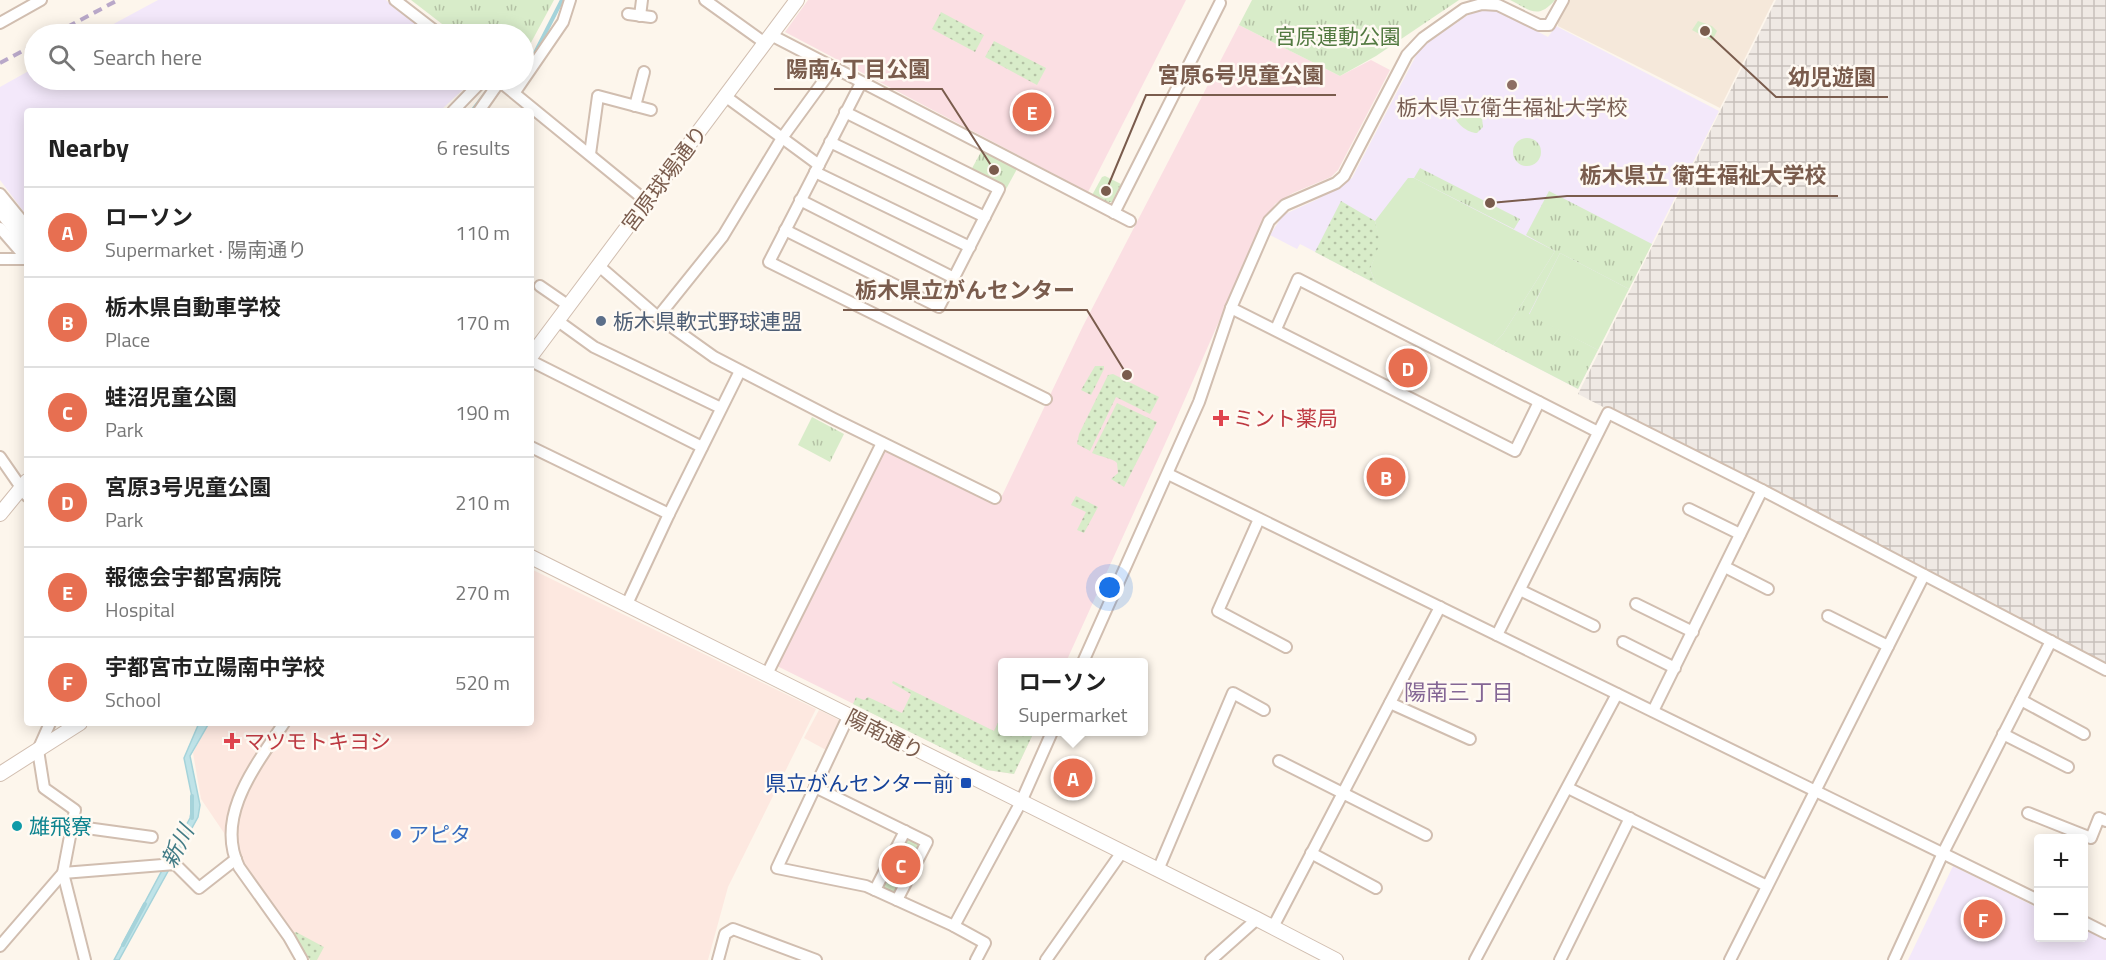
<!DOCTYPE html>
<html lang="en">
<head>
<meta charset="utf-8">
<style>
  body { margin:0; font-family:"Titillium Web","Noto Sans JP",sans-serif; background:#f2f2f2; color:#222 }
  .controls { position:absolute; right:18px; bottom:18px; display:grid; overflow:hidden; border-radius:6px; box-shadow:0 3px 15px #0003 }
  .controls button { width:54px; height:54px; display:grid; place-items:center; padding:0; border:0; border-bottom:2px solid #e0e0e0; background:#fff; color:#222; font:30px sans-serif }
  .you { position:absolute; left:1110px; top:588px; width:21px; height:21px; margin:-15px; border:4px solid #fff; border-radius:50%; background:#1a73e8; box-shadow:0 0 0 9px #1a73e833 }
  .badge { display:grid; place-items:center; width:39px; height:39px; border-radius:50%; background:#e76f51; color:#fff; font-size:20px; font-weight:700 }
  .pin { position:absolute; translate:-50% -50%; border:3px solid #fff; box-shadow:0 2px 6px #0006 }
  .popup { position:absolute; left:998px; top:658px; width:150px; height:78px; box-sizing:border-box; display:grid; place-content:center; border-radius:6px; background:#fff; filter:drop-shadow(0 2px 4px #0005); font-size:20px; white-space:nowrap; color:#767676 }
  .popup b { font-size:22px; color:#222 }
  .popup::after { content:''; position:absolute; left:50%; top:100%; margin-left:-12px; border:12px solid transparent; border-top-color:#fff }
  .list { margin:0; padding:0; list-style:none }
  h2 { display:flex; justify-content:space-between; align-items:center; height:78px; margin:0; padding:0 24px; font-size:26px }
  h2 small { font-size:20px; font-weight:400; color:#767676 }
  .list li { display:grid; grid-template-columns:39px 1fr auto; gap:18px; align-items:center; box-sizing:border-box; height:90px; padding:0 24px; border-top:2px solid #e0e0e0 }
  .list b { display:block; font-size:22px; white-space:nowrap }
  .list p { margin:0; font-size:20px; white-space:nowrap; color:#767676 }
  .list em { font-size:20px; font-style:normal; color:#767676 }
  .icon { flex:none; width:33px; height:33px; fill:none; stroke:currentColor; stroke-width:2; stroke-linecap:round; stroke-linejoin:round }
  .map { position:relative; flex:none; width:2106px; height:960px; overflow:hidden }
  .search { position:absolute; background:#fff; box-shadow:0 3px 15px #0003; left:24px; top:24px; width:510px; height:66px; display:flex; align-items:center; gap:15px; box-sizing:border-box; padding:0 21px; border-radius:33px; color:#767676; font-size:22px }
  .panel { position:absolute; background:#fff; box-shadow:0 3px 15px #0003; left:24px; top:108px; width:510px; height:618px; border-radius:6px }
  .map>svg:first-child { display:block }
  .residential { fill:#f5e8da }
  .commercial { fill:#fde8e0 }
  .industrial { fill:url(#industrial-grid) }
  .education { fill:#f3e8fa }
  .medical { fill:#fbdfe3 }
  .grass { fill:url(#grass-tufts) }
  .garden { fill:url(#garden-dots) }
  .pitch { fill:#d8ecc9 }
  .water { fill:#bfe3e8; stroke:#a5d3da; stroke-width:1.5 }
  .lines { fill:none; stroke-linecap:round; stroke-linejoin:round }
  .stream { stroke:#a5d3da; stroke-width:4 }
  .minor-casing { stroke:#d1beb0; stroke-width:14 }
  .tertiary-casing { stroke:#d1beb0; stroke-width:16 }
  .minor { stroke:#fff; stroke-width:10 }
  .tertiary { stroke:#fff; stroke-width:14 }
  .rail { stroke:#b9a8c9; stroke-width:4; stroke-dasharray:9 6; stroke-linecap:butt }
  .education-dot { fill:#8d6e63; stroke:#fffaf3; stroke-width:2 }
  .service-dot { fill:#5c6f8a; stroke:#fffaf3; stroke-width:2 }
  .health-dot { fill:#e0444e; stroke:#fffaf3; stroke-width:2 }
  .transit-dot { fill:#1a4fb4; stroke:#fffaf3; stroke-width:2 }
  .culture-dot { fill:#0f9aa8; stroke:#fffaf3; stroke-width:2 }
  .shop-dot { fill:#3f7fe0; stroke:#fffaf3; stroke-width:2 }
  .labels { text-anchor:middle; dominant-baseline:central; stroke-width:5; stroke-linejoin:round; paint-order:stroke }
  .park-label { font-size:21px; fill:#537a41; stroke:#fffaf3 }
  .education-label { font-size:21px; fill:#785e54; stroke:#fffaf3 }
  .street-label { font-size:21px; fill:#7a5c4d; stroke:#fffaf3 }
  .service-label { font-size:21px; fill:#4e5e75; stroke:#fffaf3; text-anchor:start }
  .health-label { font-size:21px; fill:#be3a42; stroke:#fffaf3; text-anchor:start }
  .transit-label { font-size:21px; fill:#164399; stroke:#fffaf3; text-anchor:end }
  .culture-label { font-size:21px; fill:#0d838f; stroke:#fffaf3; text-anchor:start }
  .shop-label { font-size:21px; fill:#366cbe; stroke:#fffaf3; text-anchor:start }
  .neighbourhood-label { font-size:22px; fill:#846695; stroke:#fffaf3 }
  .water-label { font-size:22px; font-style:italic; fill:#437c86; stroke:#fffaf3 }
  .leader { fill:none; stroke:#7a5c4d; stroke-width:2 }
  .callout-dot { fill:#7a5c4d; stroke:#fffaf3; stroke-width:2 }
  .callout-label { font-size:22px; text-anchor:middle; font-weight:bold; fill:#7a5c4d; stroke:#fffaf3; stroke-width:5; stroke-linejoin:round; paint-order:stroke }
</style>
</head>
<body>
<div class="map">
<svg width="2106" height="960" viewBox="0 0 2106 960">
  <defs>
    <pattern id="industrial-grid" width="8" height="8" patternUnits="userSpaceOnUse" patternTransform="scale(1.5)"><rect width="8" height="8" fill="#efe9e4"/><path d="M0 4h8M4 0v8" fill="none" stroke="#c7c0bb"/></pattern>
    <pattern id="grass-tufts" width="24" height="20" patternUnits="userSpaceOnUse" patternTransform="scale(1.5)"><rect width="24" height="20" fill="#d8ecc9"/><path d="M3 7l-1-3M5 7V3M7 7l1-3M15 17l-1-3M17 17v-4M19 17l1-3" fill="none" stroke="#b4c2a5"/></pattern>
    <pattern id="garden-dots" width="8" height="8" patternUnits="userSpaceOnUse" patternTransform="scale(1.5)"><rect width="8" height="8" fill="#d8ecc9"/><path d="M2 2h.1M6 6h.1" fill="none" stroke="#b4c2a5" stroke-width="1.8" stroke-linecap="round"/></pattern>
  </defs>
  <rect width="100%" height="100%" fill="#fdf6ec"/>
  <path class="residential" d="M1570 0H1774L1720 108 1558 26V21Z"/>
  <g class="commercial">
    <path d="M531 569 816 709 728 887 708 960H310L201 799 193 753 208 723H531Z"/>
    <path d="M819 710 839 720 826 750 804 738Z"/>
  </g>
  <path class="industrial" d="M1776 0H2106V668L1578 394Z"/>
  <g class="education">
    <path d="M158 0H386L428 34H95Z"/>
    <path d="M1482 9 1500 12 1548 37 1556 26 1719 111 1578 389 1300 244 1297 249 1270 235 1283 215 1318 199 1352 178 1420 48 1471 13Z"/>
    <path d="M34 68V80L472 81 440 111H27V216L0 180V87Z"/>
    <path d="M1953 866 2038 908V938H2084V929L2106 940V960H1908Z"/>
  </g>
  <g class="medical">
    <path d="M808 0H1186L1088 192 785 32Z"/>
    <path d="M1239 25 1340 76 1371 60 1390 70 1338 170 1331 177 1293 193 1275 204 1259 230 1174 424 1066 662H1002V732H1034L1014 774 987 770 777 666 886 449 999 502 1083 326Z"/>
  </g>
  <g class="grass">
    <path d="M411 0H554L527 50 524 53V34H455Z"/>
    <path d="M1252 0H1459L1376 56 1340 76 1239 25Z"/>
    <path d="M1510 0H1555C1538 20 1530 10 1510 0Z"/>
    <path d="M1698 21 1712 26 1717 31 1712 41 1692 30Z"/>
    <path d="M1458 111 1482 118 1483 127 1477 133C1467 133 1456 123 1453 114Z"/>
    <circle cx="1527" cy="152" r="14"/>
    <path d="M982 150 1017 169 1005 191 970 172Z"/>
    <path d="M1420 168 1520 219 1514 229 1414 178Z"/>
    <path d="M1105 176 1121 184 1112 202 1103 203 1091 197 1102 177Z"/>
    <path d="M1549 191 1652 244 1629 289 1560 253 1529 314 1598 350 1578 389 1493 345 1503 334 1555 251 1526 235Z"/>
    <path d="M1415 347 1420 349 1422 354 1405 388 1398 389 1395 382 1410 348Z"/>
    <path d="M812 417 844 434 830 462 798 445Z"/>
    <path d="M909 836 919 841 921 845 896 892 893 894 882 888 881 884 905 838Z"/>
  </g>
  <g class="garden">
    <path d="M941 12 984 35 975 52 932 29Z"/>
    <path d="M994 41 1046 68 1037 85 985 57Z"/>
    <path d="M1341 201 1375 221 1381 243 1370 269 1376 284 1315 252Z"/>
    <path d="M1095 366H1104V369L1091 395 1081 390Z"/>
    <path d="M1113 374 1159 397 1150 414 1116 397 1090 451 1077 444 1079 434 1108 375Z"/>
    <path d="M1117 403 1157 422 1124 487 1111 479 1118 473 1117 463C1113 458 1100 457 1092 453Z"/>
    <path d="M1076 496 1098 507 1084 533 1077 530 1086 512 1071 505Z"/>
    <path d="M893 681 994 731 1002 714V732H1034L1014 774 987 770 853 704 856 697 864 700 868 697 902 713 911 694 892 683Z"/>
    <path d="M296 932 324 947 317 960H310L293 933Z"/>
  </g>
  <g class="pitch">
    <path d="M1408 178H1414L1555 251 1503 334 1493 345 1376 284 1370 269 1380 243 1375 221Z"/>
    <path d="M1560 253 1629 289 1598 350 1529 315Z"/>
  </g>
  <path class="water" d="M199 723H209L190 756 200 805 198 817 119 960H114L190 818 193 802 184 758Z"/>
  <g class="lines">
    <g class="stream">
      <path d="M535 53 562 0"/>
      <path d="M472 111 490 88"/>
      <path d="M192 818V796"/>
      <path d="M123 945 145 904"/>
    </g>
    <defs>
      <g id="minor">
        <path d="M395 0 439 34"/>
        <path d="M705 0 765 43"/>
        <path d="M628 14 651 17"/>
        <path d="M640 16 642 0"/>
        <path d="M0 23 41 0"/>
        <path d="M771 35 1130 221"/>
        <path d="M498 80 646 201"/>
        <path d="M861 83 769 262 1046 399"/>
        <path d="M515 92 563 22 570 0"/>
        <path d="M725 96 819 165"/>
        <path d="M635 106 644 72"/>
        <path d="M453 111 483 80"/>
        <path d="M479 111 500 81"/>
        <path d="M830 142 985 217"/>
        <path d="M590 154 598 96 651 110"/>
        <path d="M815 172 970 247"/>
        <path d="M0 194 27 227"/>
        <path d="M800 200 954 278"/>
        <path d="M1114 213 1220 3"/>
        <path d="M0 228 27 259"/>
        <path d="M785 230 939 307 999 189 845 112"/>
        <path d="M0 259H27"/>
        <path d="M599 266 658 317 714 357 834 419 995 498"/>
        <path d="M540 286 569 306"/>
        <path d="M1231 308 1515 451 1539 402"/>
        <path d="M658 317 723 236 782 138 833 68"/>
        <path d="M558 321 594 347 721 408"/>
        <path d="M1276 329 1298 279 1598 432"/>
        <path d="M531 361 702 447"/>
        <path d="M531 447 669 514"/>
        <path d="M0 457 27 496"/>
        <path d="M1168 474 2038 900"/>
        <path d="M1689 509 1740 534"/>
        <path d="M1259 519 1218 611 1286 647"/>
        <path d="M1725 567 1768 589"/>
        <path d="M1520 590 1594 626"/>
        <path d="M627 604 669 514 740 371"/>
        <path d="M1636 604 1693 632"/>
        <path d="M1828 616 1888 646"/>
        <path d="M1497 635 1608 413 1762 490 2106 670"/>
        <path d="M1623 642 1675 668"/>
        <path d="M1083 662 1199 402 1231 308 1269 221 1285 205 1336 183 1344 176 1407 55 1423 38 1464 9 1482 4 1498 5 1539 25H1549L1563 0"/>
        <path d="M767 674 882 443"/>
        <path d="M2021 700 2084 734"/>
        <path d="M1390 703 1470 739"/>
        <path d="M1653 711 1762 490"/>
        <path d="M849 715 777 868 866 886 954 926 1021 802 1052 732"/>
        <path d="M50 723 38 750 44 788 75 810 63 873 85 960"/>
        <path d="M284 723C257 764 214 816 239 867L289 937 302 960"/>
        <path d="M2003 734 2068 767"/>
        <path d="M1279 761 1426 835"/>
        <path d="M815 787 927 842 897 900"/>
        <path d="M1568 788 1767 886"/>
        <path d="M2028 813 2091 838 2099 818 2106 821"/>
        <path d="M72 826 152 837"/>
        <path d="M1311 853 1376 888"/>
        <path d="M1158 870 1233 693 1264 710"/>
        <path d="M875 890 905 831"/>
        <path d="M2084 922 2106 933"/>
        <path d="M954 926 985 943 976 960"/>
        <path d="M1273 927 1440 607"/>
        <path d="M0 946 63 873 175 864 199 888 236 859"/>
        <path d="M718 960 725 934 733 929 816 960"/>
        <path d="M1046 960 1122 852"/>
        <path d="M1211 960 1257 919"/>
        <path d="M1475 960 1617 694"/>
        <path d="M1560 960 1630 818"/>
        <path d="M1730 960 1924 575"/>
        <path d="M1894 960 1943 853 2051 641"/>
      </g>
      <g id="tertiary">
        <path d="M0 209 27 243"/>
        <path d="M531 356 797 0"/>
        <path d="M0 514 27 481"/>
        <path d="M531 557 1257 919 1336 960"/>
        <path d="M0 774 80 723"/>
      </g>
    </defs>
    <use href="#minor" class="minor-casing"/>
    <use href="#tertiary" class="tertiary-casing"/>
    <use href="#minor" class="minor"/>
    <use href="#tertiary" class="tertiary"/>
    <g class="rail">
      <path d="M54 34 118 0"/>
      <path d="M0 63 34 45"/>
    </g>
  </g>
  <circle class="education-dot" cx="1512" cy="85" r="6"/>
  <circle class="service-dot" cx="601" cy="321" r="6"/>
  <g class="health-dot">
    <path d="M1218 409h6v6h6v6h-6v6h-6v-6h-6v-6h6z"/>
    <path d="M229 732h6v6h6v6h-6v6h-6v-6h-6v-6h6z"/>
  </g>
  <rect class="transit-dot" x="960" y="777" width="12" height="12" rx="3"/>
  <circle class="culture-dot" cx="17" cy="826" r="6"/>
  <circle class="shop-dot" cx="396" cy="834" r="6"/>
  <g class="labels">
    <g class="park-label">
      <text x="1338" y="36">宮原運動公園</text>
    </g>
    <g class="education-label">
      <text x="1512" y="107">栃木県立衛生福祉大学校</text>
    </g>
    <g class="street-label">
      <text transform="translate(664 178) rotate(-53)">宮原球場通り</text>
      <text transform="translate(885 734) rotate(27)">陽南通り</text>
    </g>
    <g class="service-label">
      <text x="613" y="321">栃木県軟式野球連盟</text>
    </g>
    <g class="health-label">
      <text x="1233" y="418">ミント薬局</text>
      <text x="244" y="741">マツモトキヨシ</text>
    </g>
    <g class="transit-label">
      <text x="954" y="783">県立がんセンター前</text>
    </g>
    <g class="culture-label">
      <text x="29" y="826">雄飛寮</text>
    </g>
    <g class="shop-label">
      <text x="408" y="834">アピタ</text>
    </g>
    <g class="neighbourhood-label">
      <text x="1459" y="692">陽南三丁目</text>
    </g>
    <g class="water-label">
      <text transform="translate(177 846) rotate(-63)">新川</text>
    </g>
  </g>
  <path class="leader" d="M994 170L942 89H774M1106 191L1146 95H1336M1705 31L1776 97H1888M1490 203L1567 196H1838M1127 375L1087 310H843"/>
  <g class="callout-dot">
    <circle cx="994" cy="170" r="6"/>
    <circle cx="1106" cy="191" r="6"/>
    <circle cx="1705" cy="31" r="6"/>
    <circle cx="1490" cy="203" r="6"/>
    <circle cx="1127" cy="375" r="6"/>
  </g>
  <g class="callout-label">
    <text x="858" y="77">陽南4丁目公園</text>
    <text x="1241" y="83">宮原6号児童公園</text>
    <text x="1832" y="85">幼児遊園</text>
    <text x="1703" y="183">栃木県立 衛生福祉大学校</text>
    <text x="965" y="298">栃木県立がんセンター</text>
  </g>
</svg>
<div class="controls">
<button>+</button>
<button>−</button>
</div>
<div class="you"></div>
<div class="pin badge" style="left:1073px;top:778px">A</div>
<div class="popup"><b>ローソン</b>Supermarket</div>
<div class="pin badge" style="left:1386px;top:477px">B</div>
<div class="pin badge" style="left:901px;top:865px">C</div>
<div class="pin badge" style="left:1408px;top:368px">D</div>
<div class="pin badge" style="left:1032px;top:112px">E</div>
<div class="pin badge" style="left:1983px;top:919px">F</div>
<div class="search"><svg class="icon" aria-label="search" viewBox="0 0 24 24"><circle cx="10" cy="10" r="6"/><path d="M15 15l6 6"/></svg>Search here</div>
<section class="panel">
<h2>Nearby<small>6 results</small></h2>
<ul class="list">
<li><span class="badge">A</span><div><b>ローソン</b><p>Supermarket · 陽南通り</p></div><em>110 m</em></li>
<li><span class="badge">B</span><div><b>栃木県自動車学校</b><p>Place</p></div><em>170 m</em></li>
<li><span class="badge">C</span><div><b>蛙沼児童公園</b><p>Park</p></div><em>190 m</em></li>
<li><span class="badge">D</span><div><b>宮原3号児童公園</b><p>Park</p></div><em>210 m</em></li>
<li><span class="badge">E</span><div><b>報徳会宇都宮病院</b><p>Hospital</p></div><em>270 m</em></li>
<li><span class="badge">F</span><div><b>宇都宮市立陽南中学校</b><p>School</p></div><em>520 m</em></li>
</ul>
</section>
</div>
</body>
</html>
